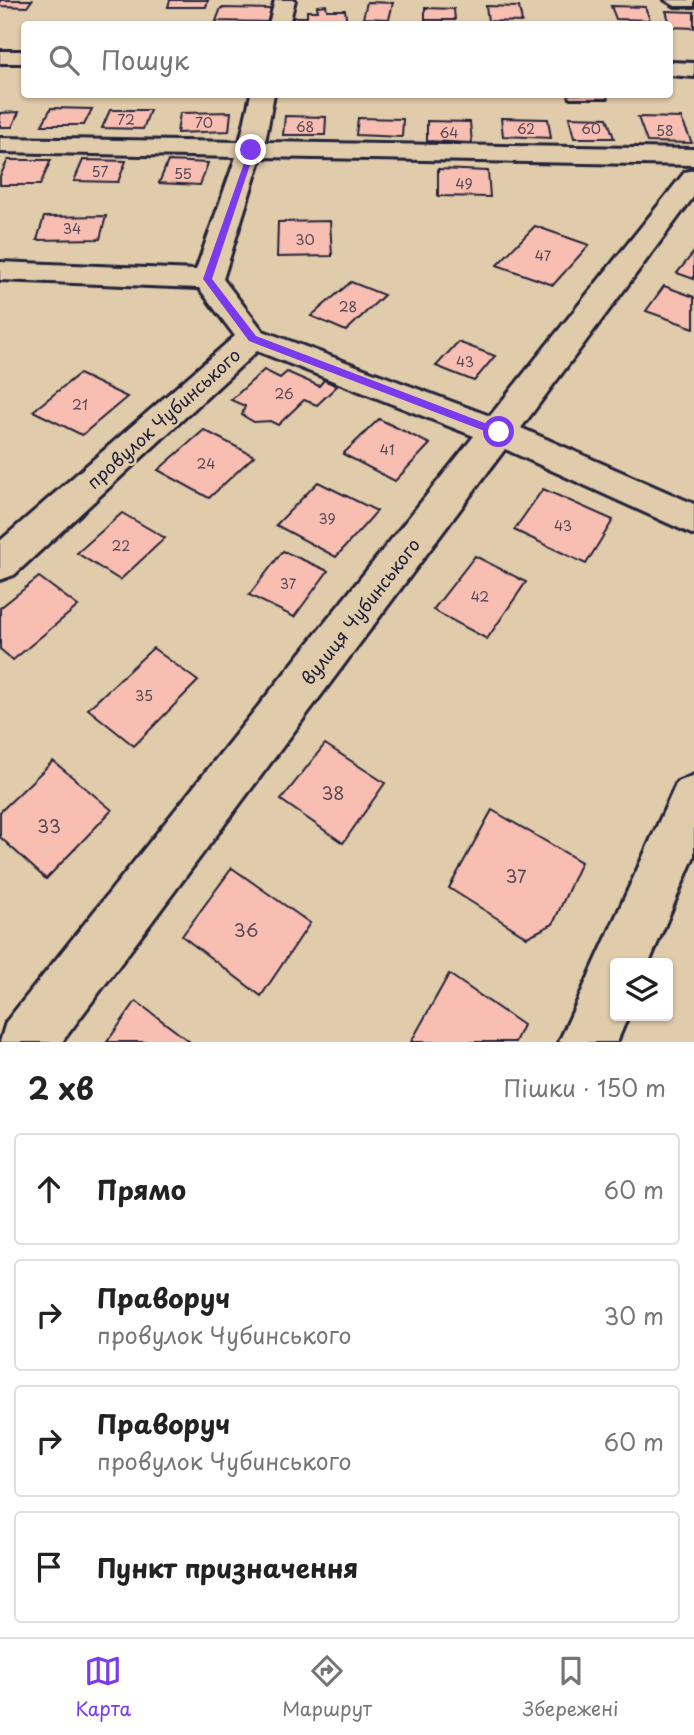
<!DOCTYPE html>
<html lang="uk">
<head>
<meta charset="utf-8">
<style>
  body { margin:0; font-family:"Playpen Sans",sans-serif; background:#f6f6f6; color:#222 }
  .controls { position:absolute; right:21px; bottom:21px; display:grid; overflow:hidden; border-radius:7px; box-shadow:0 2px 5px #0004 }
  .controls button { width:63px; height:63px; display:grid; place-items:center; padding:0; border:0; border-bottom:2px solid #e0e0e0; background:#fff; color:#222; font:35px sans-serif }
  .stop { position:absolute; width:21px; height:21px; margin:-16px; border:5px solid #7c3aed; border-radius:50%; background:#fff }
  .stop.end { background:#7c3aed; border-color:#fff; box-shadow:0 2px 7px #0008 }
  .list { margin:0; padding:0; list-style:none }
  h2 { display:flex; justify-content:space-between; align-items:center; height:91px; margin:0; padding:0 28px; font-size:30px }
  h2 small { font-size:23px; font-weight:400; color:#767676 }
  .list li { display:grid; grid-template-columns:46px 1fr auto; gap:21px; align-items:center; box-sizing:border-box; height:112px; margin:0 14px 14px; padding:0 14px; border:2px solid #e0e0e0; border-radius:7px }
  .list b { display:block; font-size:26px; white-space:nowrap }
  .list p { margin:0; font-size:23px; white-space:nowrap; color:#767676 }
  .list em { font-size:23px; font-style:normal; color:#767676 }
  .icon { flex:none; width:38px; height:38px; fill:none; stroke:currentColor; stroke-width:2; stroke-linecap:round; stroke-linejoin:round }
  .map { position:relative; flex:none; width:694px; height:1042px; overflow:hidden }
  .search { position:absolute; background:#fff; box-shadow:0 2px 5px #0004; left:21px; right:21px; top:21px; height:77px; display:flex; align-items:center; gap:18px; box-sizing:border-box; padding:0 24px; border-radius:7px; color:#767676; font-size:26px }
  .sheet { height:595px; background:#fff }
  nav { display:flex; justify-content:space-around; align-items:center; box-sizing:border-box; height:98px; border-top:2px solid #e0e0e0; background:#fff; font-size:19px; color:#767676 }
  nav a { display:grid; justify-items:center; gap:4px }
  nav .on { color:#7c3aed }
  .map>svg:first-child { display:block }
  .building { fill:#f8beb1; stroke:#22223b; stroke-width:2 }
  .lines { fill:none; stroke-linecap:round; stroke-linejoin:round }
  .minor-casing { stroke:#22223b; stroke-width:6 }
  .minor { fill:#e0cbaa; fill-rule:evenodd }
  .route { fill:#7c3aed }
  .labels { text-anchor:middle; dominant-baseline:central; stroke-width:5; stroke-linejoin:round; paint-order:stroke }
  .number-label { font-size:14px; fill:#584958 }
  .street-label { font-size:18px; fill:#22223b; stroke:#e0cbaa }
  .near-number-label { font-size:18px; fill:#584958 }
</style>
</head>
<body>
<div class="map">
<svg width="694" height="1042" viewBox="0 0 694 1042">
  <rect width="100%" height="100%" fill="#e0cbaa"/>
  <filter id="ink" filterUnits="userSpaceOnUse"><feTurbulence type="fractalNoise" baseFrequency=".0143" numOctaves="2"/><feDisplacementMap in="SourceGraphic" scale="14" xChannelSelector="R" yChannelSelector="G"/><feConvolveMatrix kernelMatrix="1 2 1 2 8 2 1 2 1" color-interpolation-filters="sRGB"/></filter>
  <g filter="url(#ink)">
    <g class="building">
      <path d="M0 0H32L27 7 0 6Z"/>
      <path d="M170 0H208L206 7H168Z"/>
      <path d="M367 2 393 3 389 19 363 18Z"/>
      <path d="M326 5 327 10H345L347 24H294L293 17H307V11H318L317 6Z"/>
      <path d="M486 6 519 7 522 22 488 21Z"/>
      <path d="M611 6 645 7 650 20 616 19Z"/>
      <path d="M221 8 273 9 269 22 216 21Z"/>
      <path d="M425 8 454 9 455 20H425Z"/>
      <path d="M666 11 694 12V28L671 27Z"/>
      <path d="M568 94H606L608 99H569Z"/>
      <path d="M51 108 92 109 84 125H42Z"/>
      <path d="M110 110H150L143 129 102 128Z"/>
      <path d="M19 112 12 127H0V113Z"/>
      <path d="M231 112 229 131 177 133 180 113Z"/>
      <path d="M285 116 326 117 325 135H283Z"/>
      <path d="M569 117 607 118 614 138H574Z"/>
      <path d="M638 117 681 118 692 143 647 142Z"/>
      <path d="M358 118 403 119 402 137 356 135Z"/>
      <path d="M501 118 548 119 551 138 503 136Z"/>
      <path d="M427 121 470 122 472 143 427 141Z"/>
      <path d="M8 160H51L40 185H0V176Z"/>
      <path d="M83 160 126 161 118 182 74 181Z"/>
      <path d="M168 161 208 163 200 185 159 183Z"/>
      <path d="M438 169 488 171 490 197 438 196Z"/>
      <path d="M106 216 100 239 37 240 44 217Z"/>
      <path d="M330 221 332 256 277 257 278 222Z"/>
      <path d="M535 226 589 245 553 285 497 265Z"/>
      <path d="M694 252V279L677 273Z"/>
      <path d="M351 282 384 295 346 331 311 316Z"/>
      <path d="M664 286 694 297V328L646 311Z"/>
      <path d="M458 342 495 356 474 381 436 366Z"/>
      <path d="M264 370 280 378 287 372 319 386 324 380 337 386 317 405 304 400 278 425 270 421 254 422 242 415 245 406 231 400Z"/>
      <path d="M79 374 127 397 82 435 33 411Z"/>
      <path d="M379 419 430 444 395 481 343 454Z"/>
      <path d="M204 430 254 456 209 498 158 470Z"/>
      <path d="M318 482 377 511 336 557 276 525Z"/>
      <path d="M543 489 613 520 586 564 514 530Z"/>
      <path d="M122 513 165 538 120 580 77 553Z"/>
      <path d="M283 551 328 571 294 617 249 595Z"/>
      <path d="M475 556 526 582 487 639 433 610Z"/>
      <path d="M39 577 78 606 13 660 0 649V608Z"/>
      <path d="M153 648 198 681 134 746 88 709Z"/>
      <path d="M325 744 385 783 343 843 281 800Z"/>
      <path d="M53 761 112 810 46 879 0 837V812Z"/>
      <path d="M492 810 581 862 553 924 527 937 449 888Z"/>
      <path d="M232 868 310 923 261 996 182 936Z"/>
      <path d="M449 974 523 1025 515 1042H411Z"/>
      <path d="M136 1001 190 1042H107Z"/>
    </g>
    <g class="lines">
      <defs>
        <g id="minor">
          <path d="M275 0H295L289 24H269Z"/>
          <path d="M665 0H694V6H675Z"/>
          <rect x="0" y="51" width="24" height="12"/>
          <path d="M670 62 694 63V77L670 75Z"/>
          <path d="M251 94H274L265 142 694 149V165L261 157 223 279 263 331 490 416 685 172 694 170V196L521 428 694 504V535L505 449 62 1042H0L6 1022 474 436 257 351 14 575 0 580V541L235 336 199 288 0 280V262L196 270 236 157 0 152V138L240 142Z"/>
          <path d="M694 775V856L649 963H615V1016H628L617 1042H559L677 782Z"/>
        </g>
      </defs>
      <use href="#minor" class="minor-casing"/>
      <use href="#minor" class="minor"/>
    </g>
  </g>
  <path class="route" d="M249 149 255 150 212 279 256 336 503 430V435H495L249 341 203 279Z"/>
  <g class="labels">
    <g class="number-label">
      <text x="126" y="119">72</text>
      <text x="204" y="122">70</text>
      <text x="305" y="126">68</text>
      <text x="526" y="128">62</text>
      <text x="591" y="128">60</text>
      <text x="665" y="130">58</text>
      <text x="449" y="132">64</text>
      <text x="100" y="171">57</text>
      <text x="183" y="173">55</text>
      <text x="464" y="183">49</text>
      <text x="72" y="228">34</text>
      <text x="305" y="239">30</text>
      <text x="543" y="255">47</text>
      <text x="348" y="306">28</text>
      <text x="465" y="361">43</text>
      <text x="284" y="393">26</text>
      <text x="80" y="404">21</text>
      <text x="387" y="449">41</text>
      <text x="206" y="463">24</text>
      <text x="327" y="518">39</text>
      <text x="563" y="525">43</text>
      <text x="121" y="545">22</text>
      <text x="288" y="583">37</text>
      <text x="480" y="596">42</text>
      <text x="144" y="695">35</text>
    </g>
    <g class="street-label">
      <text transform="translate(163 418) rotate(-42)">провулок Чубинського</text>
      <text transform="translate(360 611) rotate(-52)">вулиця Чубинського</text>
    </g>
    <g class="near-number-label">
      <text x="333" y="792">38</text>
      <text x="49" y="825">33</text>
      <text x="516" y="875">37</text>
      <text x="246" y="929">36</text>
    </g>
  </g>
</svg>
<div class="controls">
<button><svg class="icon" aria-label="layers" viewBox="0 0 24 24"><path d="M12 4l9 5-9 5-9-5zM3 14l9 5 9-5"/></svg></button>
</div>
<div class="stop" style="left:499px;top:432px"></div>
<div class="stop end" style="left:251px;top:150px"></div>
<div class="search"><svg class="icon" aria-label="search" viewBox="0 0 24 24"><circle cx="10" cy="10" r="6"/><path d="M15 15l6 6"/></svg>Пошук</div>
</div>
<section class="sheet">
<h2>2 хв<small>Пішки · 150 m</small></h2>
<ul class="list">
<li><svg class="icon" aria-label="ahead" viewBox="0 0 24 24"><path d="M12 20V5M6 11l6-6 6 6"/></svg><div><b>Прямо</b></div><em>60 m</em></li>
<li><svg class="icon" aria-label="right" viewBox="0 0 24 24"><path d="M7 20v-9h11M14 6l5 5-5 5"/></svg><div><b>Праворуч</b><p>провулок Чубинського</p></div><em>30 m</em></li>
<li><svg class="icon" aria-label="right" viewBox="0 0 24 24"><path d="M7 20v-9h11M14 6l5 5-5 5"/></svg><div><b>Праворуч</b><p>провулок Чубинського</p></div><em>60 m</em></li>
<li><svg class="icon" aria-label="arrive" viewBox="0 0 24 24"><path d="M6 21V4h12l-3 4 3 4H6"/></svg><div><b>Пункт призначення</b></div></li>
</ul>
</section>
<nav>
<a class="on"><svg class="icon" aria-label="map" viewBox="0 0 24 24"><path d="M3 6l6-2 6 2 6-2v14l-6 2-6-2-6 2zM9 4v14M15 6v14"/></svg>Карта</a>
<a><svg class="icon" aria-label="directions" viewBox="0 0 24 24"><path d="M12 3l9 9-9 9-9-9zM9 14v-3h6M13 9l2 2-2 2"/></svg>Маршрут</a>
<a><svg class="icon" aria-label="saved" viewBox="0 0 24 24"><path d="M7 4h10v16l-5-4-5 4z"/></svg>Збережені</a>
</nav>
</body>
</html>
